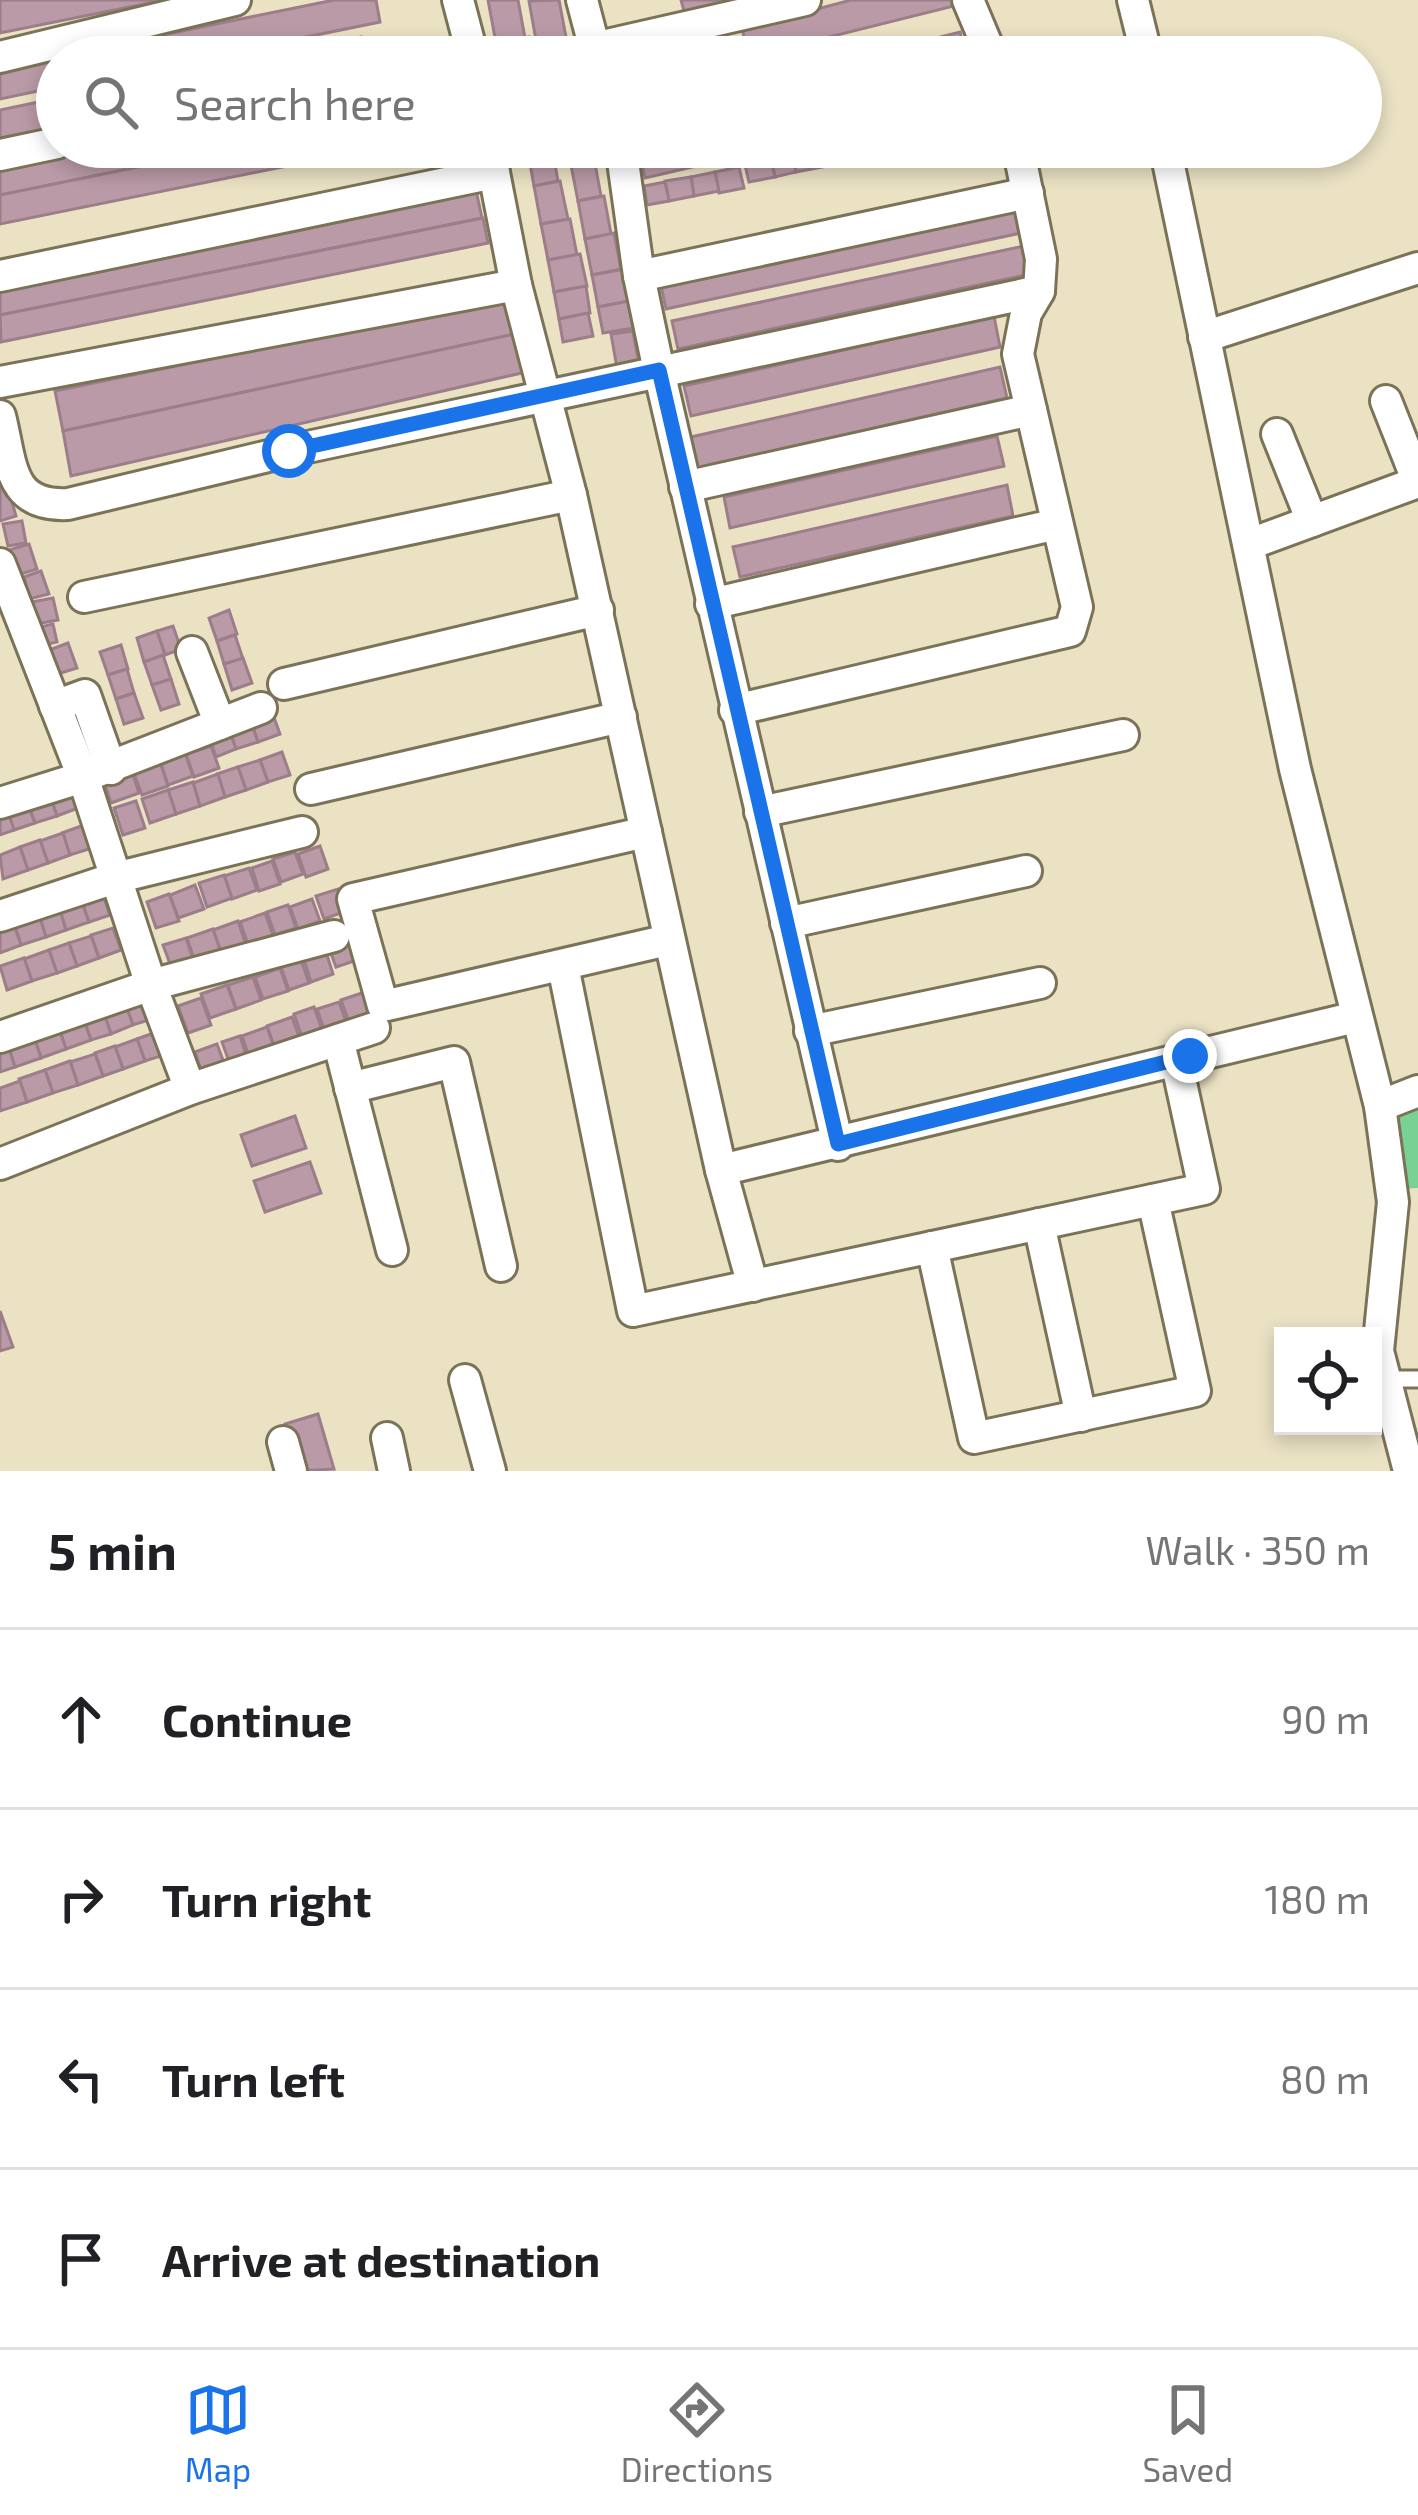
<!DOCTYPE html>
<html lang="en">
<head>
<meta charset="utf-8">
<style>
  body { margin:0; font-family:"Exo 2",sans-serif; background:#f2f2f2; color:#202124 }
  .controls { position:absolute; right:36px; bottom:36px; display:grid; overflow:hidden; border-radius:0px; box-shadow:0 6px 18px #0003 }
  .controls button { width:108px; height:108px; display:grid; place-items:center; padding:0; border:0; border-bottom:3px solid #e0e0e0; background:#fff; color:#202124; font:60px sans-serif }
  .stop { position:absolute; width:36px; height:36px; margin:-27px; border:9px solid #1a73e8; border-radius:50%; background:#fff }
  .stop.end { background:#1a73e8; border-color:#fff; box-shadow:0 3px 12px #0008 }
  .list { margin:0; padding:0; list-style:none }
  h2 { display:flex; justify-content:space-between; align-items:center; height:156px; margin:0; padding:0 48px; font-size:51px }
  h2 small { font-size:39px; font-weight:400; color:#757577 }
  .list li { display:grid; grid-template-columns:78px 1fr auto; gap:36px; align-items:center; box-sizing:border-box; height:180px; padding:0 48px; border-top:3px solid #e0e0e0 }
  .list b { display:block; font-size:45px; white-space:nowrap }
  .list em { font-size:39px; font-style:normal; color:#757577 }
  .icon { flex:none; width:66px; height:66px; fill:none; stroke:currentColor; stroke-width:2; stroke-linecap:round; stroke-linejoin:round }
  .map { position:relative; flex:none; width:1418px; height:1471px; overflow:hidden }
  .search { position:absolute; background:#fff; box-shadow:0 6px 18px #0003; left:36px; right:36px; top:36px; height:132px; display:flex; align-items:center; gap:30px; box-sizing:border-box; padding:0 42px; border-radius:66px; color:#757577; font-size:45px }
  .sheet { height:876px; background:#fff }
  nav { display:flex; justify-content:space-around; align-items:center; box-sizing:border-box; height:168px; border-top:3px solid #e0e0e0; background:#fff; font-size:33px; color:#757577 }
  nav a { display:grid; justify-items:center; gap:6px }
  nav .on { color:#1a73e8 }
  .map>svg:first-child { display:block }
  .green { fill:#79d293 }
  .building { fill:#b99aa6; stroke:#9c7e8a; stroke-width:3 }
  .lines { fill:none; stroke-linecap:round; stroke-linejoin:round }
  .lane-casing { stroke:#7b7358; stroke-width:21 }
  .street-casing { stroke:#7b7358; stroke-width:36 }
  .lane { stroke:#fff; stroke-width:15 }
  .street { stroke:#fff; stroke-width:30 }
  .route { stroke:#1a73e8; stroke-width:15 }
</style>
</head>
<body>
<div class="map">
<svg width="1418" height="1471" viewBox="0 0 1418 1471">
  <rect width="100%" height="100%" fill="#ebe2c4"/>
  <path class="green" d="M1418 1085V1188L1400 1189 1381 1099Z"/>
  <g class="building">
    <path d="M0 0H164L0 33Z"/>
    <path d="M334 0H376L380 22 208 57H57V87L0 99V68Z"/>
    <path d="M488 0H518L525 38 496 43Z"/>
    <path d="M559 0 569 53 539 57 529 1Z"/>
    <path d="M681 0H771L687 22Z"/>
    <path d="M851 0H953L954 6 749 57 742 29Z"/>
    <path d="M960 32 965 53 940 57 936 38Z"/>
    <path d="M722 33 727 54 702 57 698 38Z"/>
    <path d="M361 37 365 57H261Z"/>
    <path d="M529 37 533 57H498L496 43Z"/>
    <path d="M698 38 702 57H677L674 42Z"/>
    <path d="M936 38 940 57H915L912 44Z"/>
    <path d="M674 42 677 57H650L648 46Z"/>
    <path d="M912 44 915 57H888L886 50Z"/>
    <path d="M57 98V130L0 142V110Z"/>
    <path d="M73 147H237L0 195V162Z"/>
    <path d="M237 147H381L0 224V195Z"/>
    <path d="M527 147H552L558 181 534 186Z"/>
    <path d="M592 147 601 196 578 201 568 150Z"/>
    <path d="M658 147H779L645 178 639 151Z"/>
    <path d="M818 147 822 167 796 172 792 153Z"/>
    <path d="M818 147H843L846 161 822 166Z"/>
    <path d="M843 147H868L871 158 847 162Z"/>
    <path d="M873 147H901V152L875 157Z"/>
    <path d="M792 153 796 172 775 177 771 158Z"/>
    <path d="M770 156 775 177 749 182 744 161Z"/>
    <path d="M739 167 744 188 719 193 715 172Z"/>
    <path d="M715 172 719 191 694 196 691 177Z"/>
    <path d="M691 177 694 196 669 201 665 181Z"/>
    <path d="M474 181 482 218 0 315V277Z"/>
    <path d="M560 181 568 219 541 224 534 186Z"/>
    <path d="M665 182 669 201 647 205 644 186Z"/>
    <path d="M604 196 611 234 585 239 578 201Z"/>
    <path d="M1015 205 1021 233 666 309 660 281Z"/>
    <path d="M483 218 488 243 1 342 0 315Z"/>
    <path d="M570 219 577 255 548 260 541 224Z"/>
    <path d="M614 233 621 269 592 275 585 239Z"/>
    <path d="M1024 246 1030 274 678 349 672 321Z"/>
    <path d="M580 254 587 286 554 292 548 260Z"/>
    <path d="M625 269 630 301 598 307 592 275Z"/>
    <path d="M586 286 590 313 559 319 554 292Z"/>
    <path d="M511 297 519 333 63 431 55 391Z"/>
    <path d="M629 301 634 328 603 333 598 307Z"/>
    <path d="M588 313 593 336 563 342 559 319Z"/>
    <path d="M994 316 1000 347 691 416 684 386Z"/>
    <path d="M633 331 639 364 617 368 611 334Z"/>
    <path d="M519 333 526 372 71 476 63 431Z"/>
    <path d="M1000 367 1007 398 698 468 691 437Z"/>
    <path d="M997 436 1004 466 730 528 724 497Z"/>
    <path d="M5 478 16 516 0 521V479Z"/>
    <path d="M1007 485 1013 516 740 577 733 547Z"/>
    <path d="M22 521 26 543 8 546 3 524Z"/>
    <path d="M29 544 37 569 18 575 9 550Z"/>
    <path d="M41 571 49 594 29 599 24 577Z"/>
    <path d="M53 598 58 620 36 624 32 602Z"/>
    <path d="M229 610 237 634 217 641 209 618Z"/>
    <path d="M53 624 57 642 40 646 36 628Z"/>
    <path d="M173 626 181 649 165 655 157 631Z"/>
    <path d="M157 631 165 655 144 662 137 638Z"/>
    <path d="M235 635 243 659 224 664 217 641Z"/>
    <path d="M68 643 77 668 51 676 44 652Z"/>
    <path d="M121 645 128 669 108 675 100 652Z"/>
    <path d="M163 655 171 679 152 685 144 662Z"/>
    <path d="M243 658 252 683 232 690 224 664Z"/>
    <path d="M127 669 134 693 116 699 108 675Z"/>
    <path d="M171 679 179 704 161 710 152 685Z"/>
    <path d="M134 693 143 718 124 724 116 699Z"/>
    <path d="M272 712 280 734 258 742 250 719Z"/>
    <path d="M250 720 258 742 236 749 228 727Z"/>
    <path d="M228 727 236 749 216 757 208 733Z"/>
    <path d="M211 746 219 768 194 777 186 754Z"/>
    <path d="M282 752 290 775 268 782 260 760Z"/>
    <path d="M185 753 193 776 168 785 160 761Z"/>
    <path d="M260 760 268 782 246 790 238 767Z"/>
    <path d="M160 762 168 786 142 795 133 771Z"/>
    <path d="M130 766 139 793 111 803 102 776Z"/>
    <path d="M238 767 246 790 225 797 217 774Z"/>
    <path d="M218 774 225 797 200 806 193 783Z"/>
    <path d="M193 782 200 806 176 814 168 790Z"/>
    <path d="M70 785 78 808 57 816 49 793Z"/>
    <path d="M168 790 176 814 150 823 142 799Z"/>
    <path d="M49 793 57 816 35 823 27 801Z"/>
    <path d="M26 800 35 823 14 830 6 808Z"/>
    <path d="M136 801 145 828 123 835 114 808Z"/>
    <path d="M7 808 14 830 0 835V810Z"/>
    <path d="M84 825 92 848 70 855 62 833Z"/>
    <path d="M63 833 70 855 48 863 40 841Z"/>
    <path d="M40 840 48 863 28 870 20 847Z"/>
    <path d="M320 846 328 869 306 877 298 854Z"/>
    <path d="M20 847 28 870 3 879 0 855Z"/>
    <path d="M295 852 303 874 281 882 273 859Z"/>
    <path d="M272 861 280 884 259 891 252 868Z"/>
    <path d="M249 868 257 890 232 899 224 876Z"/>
    <path d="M224 875 232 898 207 907 199 883Z"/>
    <path d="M195 885 204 909 178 918 170 895Z"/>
    <path d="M338 889 346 911 324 919 316 896Z"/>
    <path d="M102 892 110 915 89 922 81 899Z"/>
    <path d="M169 894 179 921 156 928 147 902Z"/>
    <path d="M312 899 320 921 298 929 290 907Z"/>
    <path d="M81 900 89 922 66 930 59 907Z"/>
    <path d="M288 905 296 928 275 935 267 912Z"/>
    <path d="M59 907 66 930 46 937 38 914Z"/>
    <path d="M265 913 273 935 248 944 240 922Z"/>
    <path d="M39 914 46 937 21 945 14 923Z"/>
    <path d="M238 921 246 945 222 954 213 930Z"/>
    <path d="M13 922 21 945 0 953V927Z"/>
    <path d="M113 928 121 950 99 958 91 935Z"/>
    <path d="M213 929 221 953 195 962 187 938Z"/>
    <path d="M91 936 99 958 77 966 69 943Z"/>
    <path d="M349 937 357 960 336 967 328 945Z"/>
    <path d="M186 938 195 965 173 972 163 945Z"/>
    <path d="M69 943 77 966 57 973 49 950Z"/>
    <path d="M49 950 57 973 32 981 24 959Z"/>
    <path d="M326 952 333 974 311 982 304 960Z"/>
    <path d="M24 958 32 981 7 990 0 966Z"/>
    <path d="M301 960 309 983 289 990 281 967Z"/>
    <path d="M280 968 288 991 263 999 255 977Z"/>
    <path d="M253 977 261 1000 236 1009 228 985Z"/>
    <path d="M227 985 236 1009 210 1018 201 994Z"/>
    <path d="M371 990 379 1012 349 1022 341 1000Z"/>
    <path d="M147 995 155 1018 133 1025 125 1003Z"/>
    <path d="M201 998 211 1025 188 1033 178 1006Z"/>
    <path d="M339 1002 347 1024 325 1032 317 1009Z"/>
    <path d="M125 1003 133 1025 111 1034 103 1011Z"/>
    <path d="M314 1007 322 1030 302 1037 294 1014Z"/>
    <path d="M103 1010 111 1034 91 1040 83 1017Z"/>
    <path d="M292 1017 300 1039 275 1048 267 1026Z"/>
    <path d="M83 1018 91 1040 66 1049 58 1026Z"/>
    <path d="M58 1025 66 1049 41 1058 33 1034Z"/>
    <path d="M267 1027 275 1050 250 1059 242 1036Z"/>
    <path d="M159 1031 167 1054 145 1061 137 1039Z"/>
    <path d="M33 1034 41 1058 15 1067 7 1043Z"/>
    <path d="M240 1036 248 1061 231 1067 222 1042Z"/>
    <path d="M137 1039 145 1061 123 1069 115 1047Z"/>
    <path d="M217 1044 227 1071 204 1079 195 1052Z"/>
    <path d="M8 1045 15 1067 0 1072V1048Z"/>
    <path d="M115 1046 123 1069 103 1076 95 1053Z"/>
    <path d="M95 1054 103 1076 78 1085 70 1062Z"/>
    <path d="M70 1061 78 1085 53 1093 45 1070Z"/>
    <path d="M45 1070 53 1093 27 1102 19 1079Z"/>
    <path d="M20 1081 27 1102 0 1111V1088Z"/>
    <path d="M295 1116 306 1148 252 1166 241 1135Z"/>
    <path d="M310 1162 321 1193 265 1212 254 1181Z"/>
    <path d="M0 1311 13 1347 0 1351Z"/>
    <path d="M318 1414 334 1469 298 1471 285 1424Z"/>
  </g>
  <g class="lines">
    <defs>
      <path id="lane" d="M1385 1379H1418"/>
      <g id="street">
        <path d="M458 0 473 57"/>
        <path d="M582 0 597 57"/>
        <path d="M968 0 992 57"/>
        <path d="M1133 0 1147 57"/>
        <path d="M594 48 805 0"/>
        <path d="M0 57 235 0"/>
        <path d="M489 147 516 285 571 495 721 1170 1356 1017"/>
        <path d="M621 147 639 276 659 371 838 1145"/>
        <path d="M1165 147 1295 769 1380 1106 1393 1202 1378 1351 1409 1471"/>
        <path d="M623 154 654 147"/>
        <path d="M0 155 57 143"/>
        <path d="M0 276 494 173"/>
        <path d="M639 276 1028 193"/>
        <path d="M1204 337 1418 268"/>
        <path d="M0 382 516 285"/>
        <path d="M1386 401 1418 482"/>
        <path d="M0 416C12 463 8 507 68 504L289 451 1039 291"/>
        <path d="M1277 434 1312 521"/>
        <path d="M685 487 1031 410"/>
        <path d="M1250 544 1418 482"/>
        <path d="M0 564 83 777 261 708"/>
        <path d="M84 597 571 495"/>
        <path d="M711 604 1057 524"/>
        <path d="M192 652 220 724"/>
        <path d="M284 684 598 610"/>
        <path d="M55 706 85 695 111 769"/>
        <path d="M735 710 1070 631 1077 607 1018 354 1026 313 1039 291 1041 259 1018 147"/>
        <path d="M311 789 621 717"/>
        <path d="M0 803 83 777 151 985 190 1089"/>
        <path d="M760 812 1123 735"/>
        <path d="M646 832 353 899 383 1006 668 940"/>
        <path d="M0 916 115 878 302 832"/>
        <path d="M786 923 1026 871"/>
        <path d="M563 966 633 1311 1204 1189 1176 1060"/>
        <path d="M810 1031 1040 983"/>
        <path d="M0 1037 151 985 334 936"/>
        <path d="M338 1040 392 1250"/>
        <path d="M350 1088 454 1062 501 1266"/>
        <path d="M1380 1106 1418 1091"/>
        <path d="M0 1164 190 1089 374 1028"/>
        <path d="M721 1170 753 1286"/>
        <path d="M1039 1224 1081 1416"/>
        <path d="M932 1247 974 1438 1195 1391 1153 1200"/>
        <path d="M465 1380 490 1471"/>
        <path d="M387 1438 394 1471"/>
        <path d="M283 1442 291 1471"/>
      </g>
    </defs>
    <use href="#lane" class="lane-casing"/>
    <use href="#street" class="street-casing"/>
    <use href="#lane" class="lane"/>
    <use href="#street" class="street"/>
  </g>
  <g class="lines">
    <path class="route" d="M289 451 659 370 838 1144 1190 1056"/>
  </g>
</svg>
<div class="controls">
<button><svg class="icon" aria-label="locate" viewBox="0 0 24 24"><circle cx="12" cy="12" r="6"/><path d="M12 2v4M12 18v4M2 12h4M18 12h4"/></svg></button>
</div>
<div class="stop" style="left:289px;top:451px"></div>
<div class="stop end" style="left:1190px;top:1056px"></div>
<div class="search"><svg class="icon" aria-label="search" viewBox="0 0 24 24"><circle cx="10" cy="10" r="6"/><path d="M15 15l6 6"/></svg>Search here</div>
</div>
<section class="sheet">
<h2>5 min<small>Walk · 350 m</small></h2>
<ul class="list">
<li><svg class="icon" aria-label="ahead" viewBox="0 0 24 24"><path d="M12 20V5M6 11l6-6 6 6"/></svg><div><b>Continue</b></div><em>90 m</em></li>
<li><svg class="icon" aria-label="right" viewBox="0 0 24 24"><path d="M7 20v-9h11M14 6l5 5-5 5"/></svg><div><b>Turn right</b></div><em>180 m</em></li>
<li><svg class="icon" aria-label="left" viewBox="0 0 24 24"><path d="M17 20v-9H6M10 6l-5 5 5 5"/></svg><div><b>Turn left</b></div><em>80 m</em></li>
<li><svg class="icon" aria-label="arrive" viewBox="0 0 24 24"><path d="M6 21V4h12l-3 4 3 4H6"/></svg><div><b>Arrive at destination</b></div></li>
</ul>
</section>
<nav>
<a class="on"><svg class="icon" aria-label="map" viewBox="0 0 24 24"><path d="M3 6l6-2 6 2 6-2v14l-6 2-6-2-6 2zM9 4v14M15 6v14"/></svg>Map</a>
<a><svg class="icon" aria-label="directions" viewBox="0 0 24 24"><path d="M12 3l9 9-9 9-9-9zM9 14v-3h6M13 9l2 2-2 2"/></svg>Directions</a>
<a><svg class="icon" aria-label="saved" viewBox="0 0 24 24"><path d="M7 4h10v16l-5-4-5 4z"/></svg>Saved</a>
</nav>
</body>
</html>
